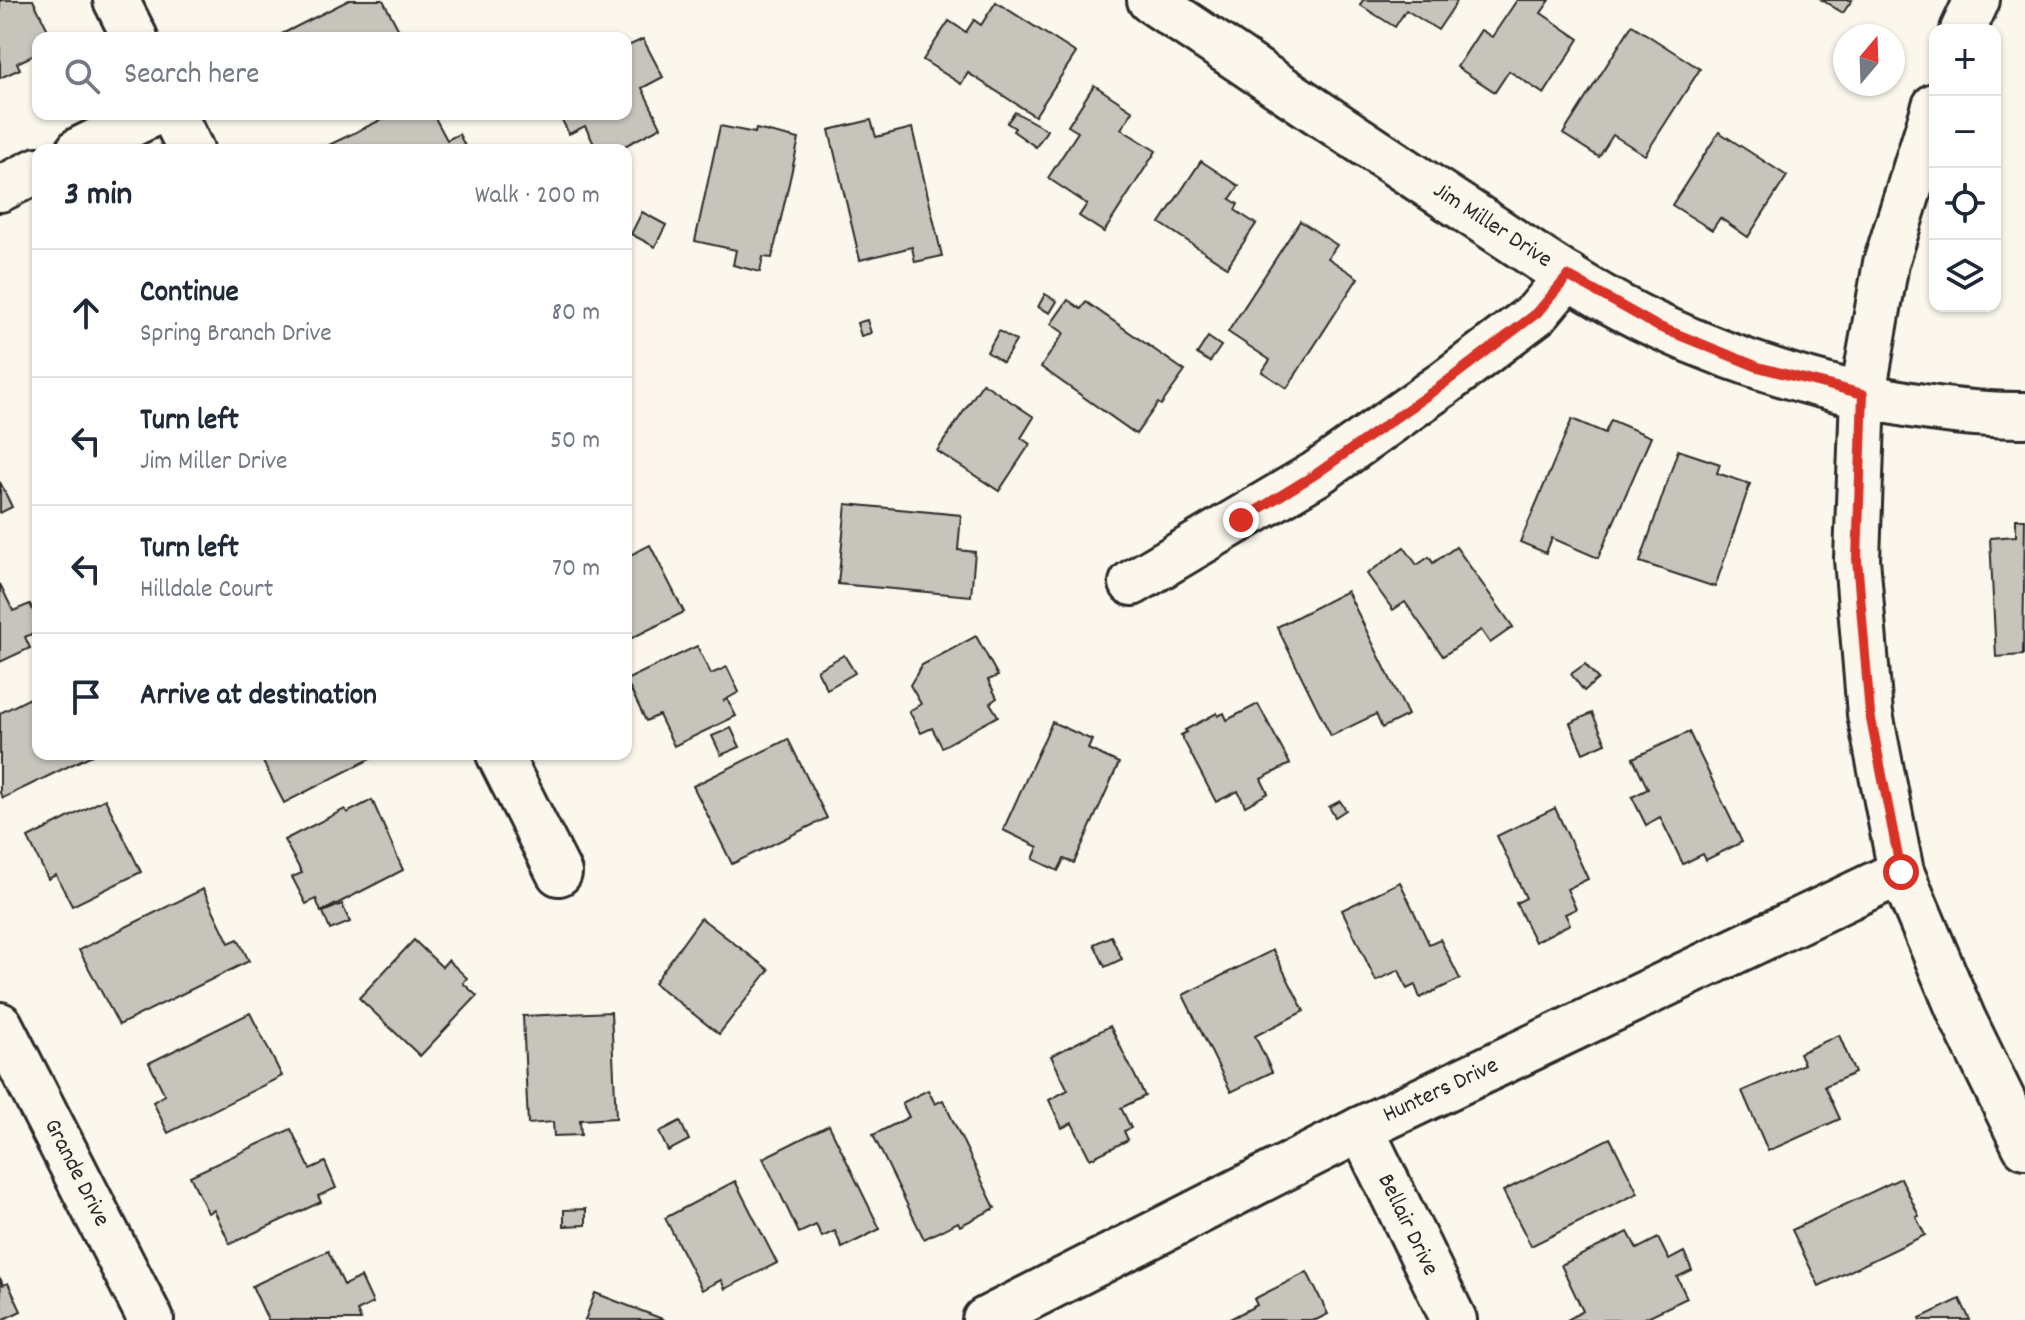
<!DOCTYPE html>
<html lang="en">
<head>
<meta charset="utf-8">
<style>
  body { margin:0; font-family:Dekko,sans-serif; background:#f6f6f7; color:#1f2937 }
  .controls { position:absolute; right:24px; top:24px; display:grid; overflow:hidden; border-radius:16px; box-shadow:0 2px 6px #0004 }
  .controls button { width:72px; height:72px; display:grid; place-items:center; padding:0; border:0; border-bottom:2px solid #e0e1e3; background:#fff; color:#1f2937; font:40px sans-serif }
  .compass { position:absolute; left:1833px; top:24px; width:72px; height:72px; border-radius:50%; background:#fff; box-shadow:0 2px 6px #0004; rotate:19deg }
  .stop { position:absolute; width:24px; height:24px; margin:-18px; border:6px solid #d93025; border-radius:50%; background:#fff }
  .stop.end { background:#d93025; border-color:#fff; box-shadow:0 2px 8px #0008 }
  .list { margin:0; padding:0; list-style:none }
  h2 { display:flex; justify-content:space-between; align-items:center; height:104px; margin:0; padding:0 32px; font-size:34px }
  h2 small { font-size:26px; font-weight:400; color:#747a83 }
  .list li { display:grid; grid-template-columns:52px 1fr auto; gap:24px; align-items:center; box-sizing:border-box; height:128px; padding:0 32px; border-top:2px solid #e0e1e3 }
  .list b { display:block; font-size:30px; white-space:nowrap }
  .list p { margin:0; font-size:26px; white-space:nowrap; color:#747a83 }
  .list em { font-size:26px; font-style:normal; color:#747a83 }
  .icon { flex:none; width:44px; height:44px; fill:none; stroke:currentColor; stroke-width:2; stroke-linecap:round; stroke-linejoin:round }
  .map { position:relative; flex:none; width:2025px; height:1320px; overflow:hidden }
  .search { position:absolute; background:#fff; box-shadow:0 2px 6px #0004; left:32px; top:32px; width:600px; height:88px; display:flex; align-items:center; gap:20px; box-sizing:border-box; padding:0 28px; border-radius:16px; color:#747a83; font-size:30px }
  .panel { position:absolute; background:#fff; box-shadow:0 2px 6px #0004; left:32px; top:144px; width:600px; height:616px; border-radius:16px }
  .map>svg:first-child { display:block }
  .building { fill:#c7c4bc; stroke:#2b2b2b; stroke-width:2 }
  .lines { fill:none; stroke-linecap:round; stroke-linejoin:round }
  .minor-casing { stroke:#2b2b2b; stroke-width:50 }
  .minor { stroke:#fbf7ec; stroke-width:44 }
  .route { stroke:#d93025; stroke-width:10 }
  .labels { text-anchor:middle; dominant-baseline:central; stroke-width:7; stroke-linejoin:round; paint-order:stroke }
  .street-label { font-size:24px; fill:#2b2b2b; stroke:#fbf7ec }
</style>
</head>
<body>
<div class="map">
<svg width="2025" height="1320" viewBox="0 0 2025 1320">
  <rect width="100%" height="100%" fill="#fbf7ec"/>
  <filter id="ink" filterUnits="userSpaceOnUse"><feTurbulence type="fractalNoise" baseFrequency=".0125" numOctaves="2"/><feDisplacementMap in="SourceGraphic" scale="16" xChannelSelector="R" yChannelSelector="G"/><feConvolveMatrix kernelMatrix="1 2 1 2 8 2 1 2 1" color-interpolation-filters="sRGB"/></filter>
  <g filter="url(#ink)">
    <g class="building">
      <path d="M0 0H33L52 38H38V53L17 63 20 69 0 78Z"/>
      <path d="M349 0H383L403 38H274Z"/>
      <path d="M1363 0H1458L1438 30 1406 10 1395 27 1360 5Z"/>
      <path d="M1517 0H1550L1541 13 1579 39 1544 94 1509 71 1495 92 1457 67 1481 30 1492 37Z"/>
      <path d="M1822 0H1852L1843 13Z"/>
      <path d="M996 2 1076 53 1035 116 968 73 961 84 923 60 949 21 966 32 974 20 981 25Z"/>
      <path d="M1632 25 1700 69 1645 155 1613 135 1599 157 1563 134Z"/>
      <path d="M643 39 663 77 642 88 661 127 617 150H597L585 126 569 134 559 114H626V47Z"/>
      <path d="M1094 85 1133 111 1121 129 1156 151 1104 232 1079 216 1087 204 1048 178 1078 132 1068 126Z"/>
      <path d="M1015 112 1047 130 1036 147 1013 131 1015 128 1007 123Z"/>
      <path d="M393 114H433L447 140 459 134 467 150H329L327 146Z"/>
      <path d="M871 120 876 137 912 128 942 256 915 262 912 247 860 260 829 130Z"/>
      <path d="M720 126 755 133 756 129 799 139 772 258 763 257 760 272 733 265 736 250 695 241Z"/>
      <path d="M1719 132 1787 176 1748 237 1720 218 1712 230 1672 205Z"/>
      <path d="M1201 161 1239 186 1230 199 1238 204 1235 210 1256 224 1227 267 1160 223Z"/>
      <path d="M642 212 666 225 655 247 631 234Z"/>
      <path d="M1300 221 1337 245 1328 258 1358 278 1287 388 1262 372 1270 360 1228 332Z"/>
      <path d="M1045 294 1057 301 1050 313 1038 307Z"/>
      <path d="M1068 300 1081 309 1086 302 1185 371 1161 405 1158 403 1136 434 1041 367 1064 333 1051 324Z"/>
      <path d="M867 320 871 333 861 336 857 323Z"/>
      <path d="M999 331 1016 341 1003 362 987 352Z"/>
      <path d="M1208 337 1221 346 1210 362 1197 354Z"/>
      <path d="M983 383 1034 417 1021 438 1030 444 999 491 937 451Z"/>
      <path d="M1572 419 1605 433 1611 420 1651 437 1598 558 1552 538 1546 553 1520 542Z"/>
      <path d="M1678 450 1720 464 1717 473 1750 484 1715 587 1640 562Z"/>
      <path d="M0 482 12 507 0 513Z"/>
      <path d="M846 504 961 515 958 550 975 552 971 596 838 584Z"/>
      <path d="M2016 519H2025L2023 655 1996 657 1990 538 2016 536Z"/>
      <path d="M650 545 684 612 626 641V557Z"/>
      <path d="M1404 547 1417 565 1429 557 1433 563 1456 547 1513 627 1490 643 1481 630 1443 656 1405 602 1393 610 1367 574Z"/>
      <path d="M0 584 13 611 30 604 38 621V631L25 637 30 648 0 662Z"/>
      <path d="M1347 591 1408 715 1382 728 1376 714 1331 736 1277 627Z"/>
      <path d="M976 636 998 676 988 680 997 698 990 703 998 716 942 747 932 728 921 733 909 711 921 704 910 685 922 665Z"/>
      <path d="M697 646 711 674 727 667 739 692 723 701 727 699 736 716 674 746 659 715 646 721 626 680Z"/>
      <path d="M844 655 855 673 827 689 817 670Z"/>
      <path d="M1585 664 1598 679 1584 691 1571 674Z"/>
      <path d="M38 694V754H94L3 798 0 793V713Z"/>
      <path d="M1258 704 1290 764 1261 779 1268 793 1245 806 1238 791 1216 802 1181 735 1187 732 1185 730 1217 713 1218 716 1224 713 1227 720Z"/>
      <path d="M1592 713 1606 743 1583 753 1570 723Z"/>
      <path d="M1052 722 1092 740 1088 749 1119 763 1074 863 1064 859 1058 871 1033 859 1038 847 1003 830Z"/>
      <path d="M731 728 740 747 721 755 712 736Z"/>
      <path d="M1689 732 1742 842 1706 860 1703 854 1683 864 1660 817 1646 825 1632 797 1648 789 1633 758Z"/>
      <path d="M788 739 827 818 732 864 693 786Z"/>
      <path d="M259 754H380L284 803Z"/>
      <path d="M105 799 141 872 72 906 56 875 48 879 28 838Z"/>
      <path d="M372 800 403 870 321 912 316 899 306 904 292 877 302 873 284 840 345 809 347 813Z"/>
      <path d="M1340 801 1346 810 1335 817 1329 807Z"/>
      <path d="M1555 808 1588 879 1567 889 1576 909 1565 914 1570 924 1535 942 1516 903 1526 898 1497 836Z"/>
      <path d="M1400 882 1429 944 1440 939 1460 979 1420 998 1415 985 1407 989 1399 970 1376 981 1342 910Z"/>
      <path d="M203 889 229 943 238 939 249 961 119 1025 79 950Z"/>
      <path d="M342 904 350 922 330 930 323 912Z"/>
      <path d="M701 918 769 970 719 1034 654 983Z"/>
      <path d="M1111 936 1122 959 1105 967 1094 944Z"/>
      <path d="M414 940 442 967 448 960 467 978 463 983 477 996 420 1056 359 998Z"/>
      <path d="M1273 950 1304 1011 1255 1036 1272 1072 1231 1092 1183 995Z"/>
      <path d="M611 1012 616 1118 580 1120 581 1135 554 1136 553 1122 528 1124 523 1016Z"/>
      <path d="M250 1013 282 1076 168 1133 153 1102 165 1095 149 1063Z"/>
      <path d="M1110 1026 1145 1096 1121 1108 1131 1128 1124 1131 1128 1140 1090 1159 1072 1123 1062 1128 1049 1100 1068 1090 1051 1056Z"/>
      <path d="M1839 1035 1855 1073 1825 1086 1840 1119 1768 1151 1742 1091 1804 1064 1799 1053Z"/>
      <path d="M928 1090 935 1104 943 1100 995 1208 960 1226 958 1222 924 1239 873 1135 909 1117 902 1103Z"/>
      <path d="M680 1121 689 1140 668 1151 659 1132Z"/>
      <path d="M829 1125 880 1229 842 1248 835 1231 822 1237 816 1225 799 1233 763 1158Z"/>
      <path d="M291 1129 310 1169 325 1162 336 1188 318 1196 321 1202 230 1244 214 1210 208 1213 190 1176Z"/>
      <path d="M1610 1138 1638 1193 1531 1246 1503 1191Z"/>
      <path d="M1901 1178 1919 1216 1916 1217 1925 1235 1819 1286 1792 1230Z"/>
      <path d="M735 1181 777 1263 725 1289 721 1280 702 1290 665 1218Z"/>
      <path d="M586 1209V1225L564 1226V1210Z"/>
      <path d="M1628 1232 1637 1249 1658 1238 1669 1260 1684 1252 1692 1270 1677 1277 1687 1298 1641 1320H1567L1583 1311 1561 1265Z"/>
      <path d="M328 1251 344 1285 361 1277 373 1303 357 1311 361 1320H268L252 1286Z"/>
      <path d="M1307 1272 1328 1314 1316 1320H1228L1257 1305 1254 1299Z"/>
      <path d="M0 1278 3 1285 8 1283 21 1311 2 1320Z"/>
      <path d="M595 1293 665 1320H585Z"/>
      <path d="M1960 1299 1970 1320H1921L1920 1318Z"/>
    </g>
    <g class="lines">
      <defs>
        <g id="minor">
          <path d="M116 0 135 38"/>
          <path d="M1150 0C1257 71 1364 144 1472 214 1532 253 1592 296 1658 326 1763 375 1909 416 2025 415"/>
          <path d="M1963 30 1977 0"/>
          <path d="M1935 106 1886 263 1863 394 1857 559 1870 714 1901 872 1963 1019 2025 1146"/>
          <path d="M173 114 191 150"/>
          <path d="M79 150 152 114"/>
          <path d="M0 189 38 170"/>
          <path d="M1132 583 1316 474 1442 385 1537 313 1568 276"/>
          <path d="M499 754 559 873"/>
          <path d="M0 1025 151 1320"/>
          <path d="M1361 1129 1454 1320"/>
          <path d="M985 1320 1361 1129 1901 872"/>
        </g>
      </defs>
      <use href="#minor" class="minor-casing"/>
      <use href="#minor" class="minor"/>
    </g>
  </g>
  <g class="lines" filter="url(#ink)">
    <path class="route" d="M1241 520 1316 474 1442 385 1537 313 1568 276 1657 326 1758 367 1863 394 1857 559 1870 714 1901 872"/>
  </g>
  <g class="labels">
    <g class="street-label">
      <text transform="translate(1492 226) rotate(33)">Jim Miller Drive</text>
      <text transform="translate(1441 1091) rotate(-25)">Hunters Drive</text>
      <text transform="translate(76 1173) rotate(63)">Grande Drive</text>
      <text transform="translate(1407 1225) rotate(64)">Bellair Drive</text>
    </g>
  </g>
</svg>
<div class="controls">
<button>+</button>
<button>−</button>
<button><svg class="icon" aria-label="locate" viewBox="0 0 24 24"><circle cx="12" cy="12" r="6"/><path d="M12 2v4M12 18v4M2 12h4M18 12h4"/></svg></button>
<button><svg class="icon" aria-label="layers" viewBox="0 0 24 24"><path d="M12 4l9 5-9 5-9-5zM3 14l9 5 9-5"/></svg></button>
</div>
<svg class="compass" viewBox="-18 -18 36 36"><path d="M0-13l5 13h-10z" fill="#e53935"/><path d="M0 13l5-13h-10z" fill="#747a83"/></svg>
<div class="stop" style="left:1901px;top:872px"></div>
<div class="stop end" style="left:1241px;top:520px"></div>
<div class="search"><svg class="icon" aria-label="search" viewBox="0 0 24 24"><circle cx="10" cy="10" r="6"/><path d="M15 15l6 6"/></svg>Search here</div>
<section class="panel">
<h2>3 min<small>Walk · 200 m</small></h2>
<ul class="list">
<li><svg class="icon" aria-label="ahead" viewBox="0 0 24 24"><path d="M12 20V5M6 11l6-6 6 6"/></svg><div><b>Continue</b><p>Spring Branch Drive</p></div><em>80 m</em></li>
<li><svg class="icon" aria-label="left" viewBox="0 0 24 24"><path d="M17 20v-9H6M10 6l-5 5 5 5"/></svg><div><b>Turn left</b><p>Jim Miller Drive</p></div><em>50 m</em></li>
<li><svg class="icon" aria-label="left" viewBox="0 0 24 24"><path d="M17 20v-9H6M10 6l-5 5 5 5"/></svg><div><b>Turn left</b><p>Hilldale Court</p></div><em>70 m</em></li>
<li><svg class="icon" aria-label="arrive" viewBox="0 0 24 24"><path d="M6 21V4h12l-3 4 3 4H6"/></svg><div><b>Arrive at destination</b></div></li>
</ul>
</section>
</div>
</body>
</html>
